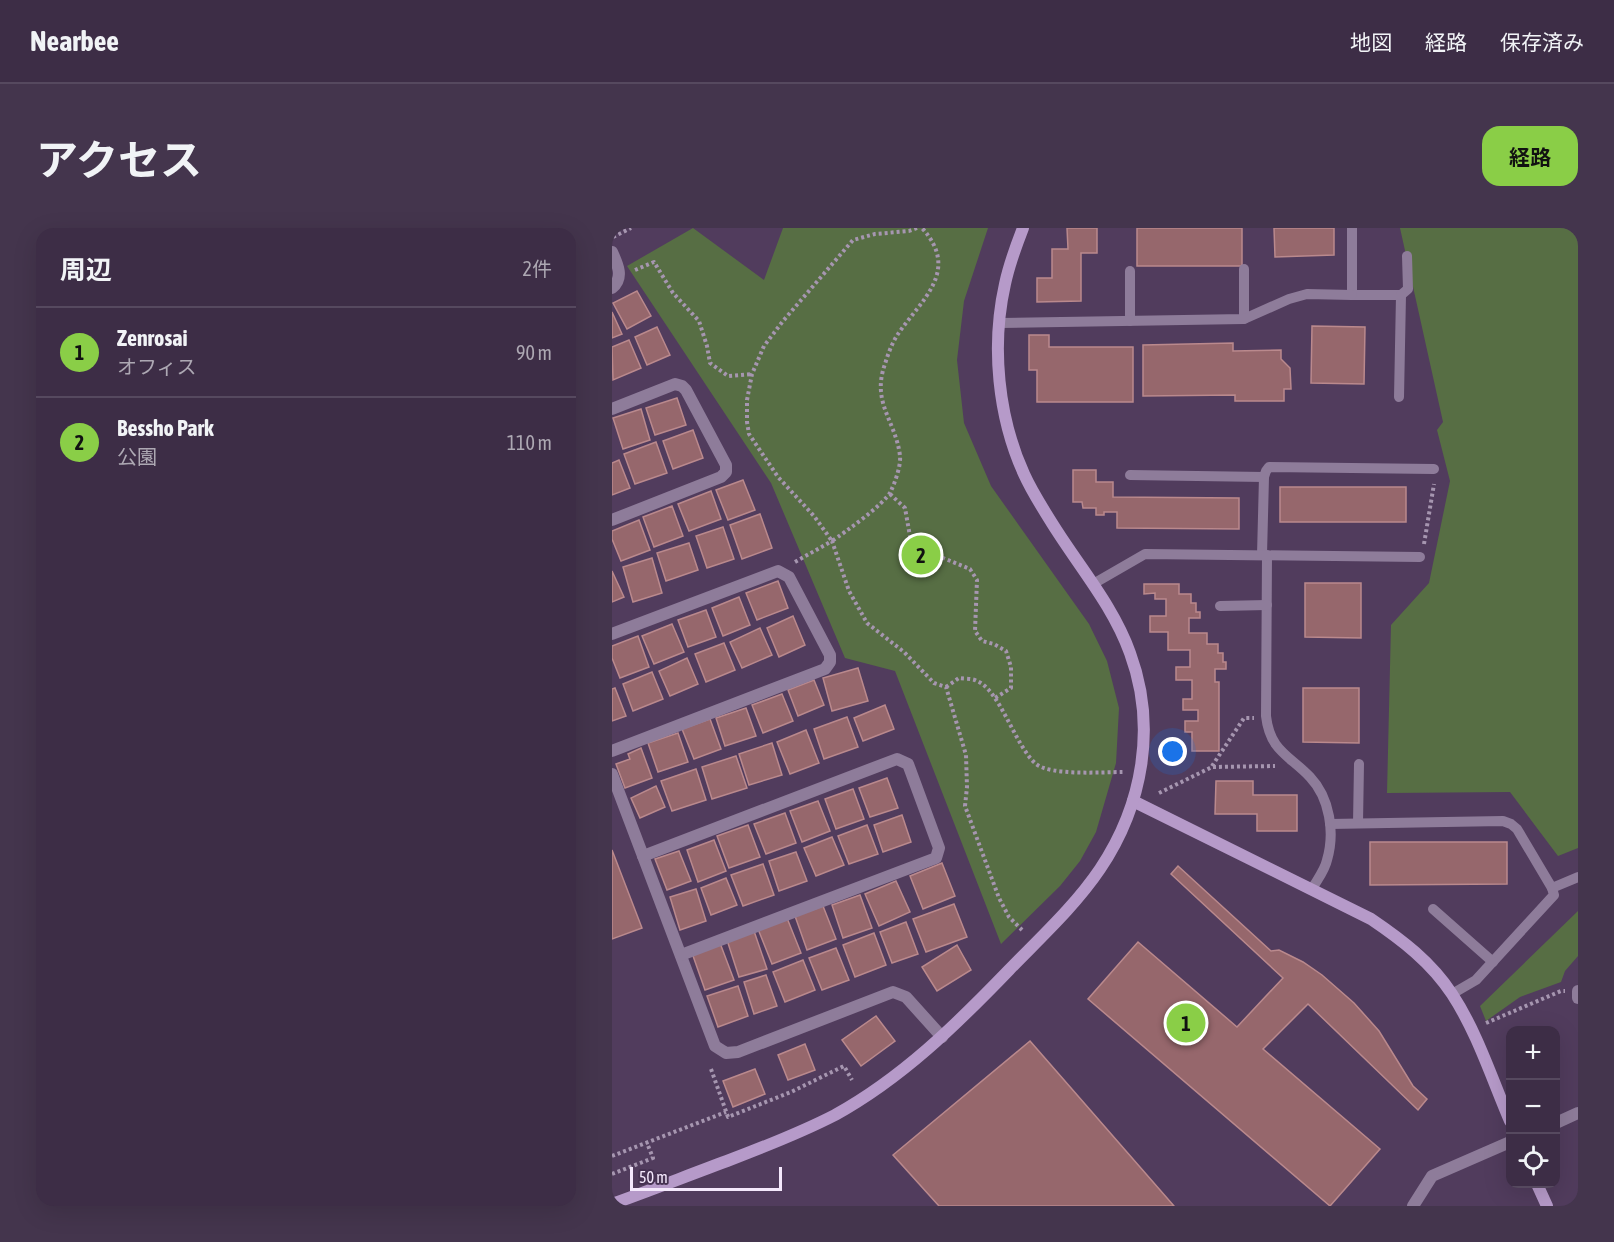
<!DOCTYPE html>
<html lang="ja">
<head>
<meta charset="utf-8">
<style>
  body { margin:0; font-family:"Asap Condensed","Noto Sans JP",sans-serif; background:#44354d; color:#f1f3f6 }
  .controls { position:absolute; right:18px; bottom:18px; display:grid; overflow:hidden; border-radius:12px; box-shadow:0 6px 24px #0002 }
  .controls button { width:54px; height:54px; display:grid; place-items:center; padding:0; border:0; border-bottom:2px solid #56495f; background:#3d2d46; color:#f1f3f6; font:30px sans-serif }
  .scale { position:absolute; left:18px; bottom:15px; width:152px; box-sizing:border-box; padding-left:6px; border:3px solid #f4e8fc; border-top:0; font-size:16px; line-height:21px; white-space:nowrap; color:#f4e8fc; -webkit-text-stroke:4px #463252; paint-order:stroke }
  .you { position:absolute; left:561px; top:524px; width:21px; height:21px; margin:-15px; border:4px solid #fff; border-radius:50%; background:#1a73e8; box-shadow:0 0 0 9px #1a73e833 }
  .badge { display:grid; place-items:center; width:39px; height:39px; border-radius:50%; background:#8ace47; color:#111; font-size:20px; font-weight:700 }
  .pin { position:absolute; translate:-50% -50%; border:3px solid #fff; box-shadow:0 2px 6px #0006 }
  .list { margin:0; padding:0; list-style:none }
  h2 { display:flex; justify-content:space-between; align-items:center; height:78px; margin:0; padding:0 24px; font-size:26px }
  h2 small { font-size:20px; font-weight:400; color:#ada8b3 }
  .list li { display:grid; grid-template-columns:39px 1fr auto; gap:18px; align-items:center; box-sizing:border-box; height:90px; padding:0 24px; border-top:2px solid #56495f }
  .list b { display:block; font-size:22px; white-space:nowrap }
  .list p { margin:0; font-size:20px; white-space:nowrap; color:#ada8b3 }
  .list em { font-size:20px; font-style:normal; color:#ada8b3 }
  .icon { flex:none; width:33px; height:33px; fill:none; stroke:currentColor; stroke-width:2; stroke-linecap:round; stroke-linejoin:round }
  .map { position:relative; flex:none; width:966px; height:978px; overflow:hidden; border-radius:18px }
  header { display:flex; align-items:center; gap:36px; box-sizing:border-box; height:84px; padding:0 30px; background:#3d2d46; border-bottom:2px solid #56495f }
  header strong { font-size:28px }
  nav { display:flex; gap:33px; margin-inline-start:auto; font-size:21px }
  .intro { display:flex; align-items:center; justify-content:space-between; box-sizing:border-box; height:144px; padding:0 36px }
  h1 { margin:0; font-size:42px }
  .button { padding:15px 27px; border-radius:18px; background:#8ace47; color:#111; font-size:21px; font-weight:700 }
  main { display:flex; gap:36px; padding:0 36px }
  aside { flex:1; background:#3d2d46; border-radius:18px; box-shadow:0 6px 24px #0002 }
  .map>svg:first-child { display:block }
  .green { fill:#576e44 }
  .building { fill:#96676c; stroke:#ba898d; stroke-width:1.5 }
  .lines { fill:none; stroke-linecap:round; stroke-linejoin:round }
  .path { stroke:#a696b0; stroke-width:4; stroke-dasharray:3 3; stroke-linecap:butt }
  .lane { stroke:#8e7c9a; stroke-width:10 }
  .street { stroke:#8e7c9a; stroke-width:12 }
  .secondary { stroke:#b69ac9; stroke-width:12 }
</style>
</head>
<body>
<header>
<strong>Nearbee</strong>
<nav><a>地図</a><a>経路</a><a>保存済み</a></nav>
</header>
<div class="intro"><h1>アクセス</h1><a class="button">経路</a></div>
<main>
<aside>
<h2>周辺<small>2件</small></h2>
<ul class="list">
<li><span class="badge">1</span><div><b>Zenrosai</b><p>オフィス</p></div><em>90 m</em></li>
<li><span class="badge">2</span><div><b>Bessho Park</b><p>公園</p></div><em>110 m</em></li>
</ul>
</aside>
<div class="map">
<svg width="966" height="978" viewBox="0 0 966 978">
  <rect width="100%" height="100%" fill="#513c5d"/>
  <g class="green">
    <path d="M81 0 152 52 171 0H376L352 73 345 132 352 195 379 258 477 396 495 433 507 480 504 535 484 604 468 633 448 658 389 716 283 443 233 430 159 255 15 38Z"/>
    <path d="M788 0H966V620L946 628 898 564 775 565 779 397 817 355 838 253 825 202 831 194Z"/>
    <path d="M966 683V728L953 743 949 754 908 769 874 793 868 778Z"/>
  </g>
  <g class="building">
    <path d="M455 0H485V25H469V73L425 74V50H440V21H456Z"/>
    <rect x="525" y="0" width="105" height="38"/>
    <path d="M662 0H722V27L663 29Z"/>
    <path d="M25 63 39 88 15 101 1 75Z"/>
    <path d="M0 84 10 106 0 110Z"/>
    <path d="M700 98 753 99 752 156 699 155Z"/>
    <path d="M45 99 58 127 35 137 23 109Z"/>
    <path d="M417 107H437V119H521V174H425V142H417Z"/>
    <path d="M17 112 29 140 1 152 0 119Z"/>
    <path d="M621 115V123L669 122V131L678 140 679 161H672V173H623V167L531 168V117Z"/>
    <path d="M65 170 74 197 43 207 34 180Z"/>
    <path d="M29 181 38 212 11 221 1 190Z"/>
    <path d="M81 202 91 230 61 241 51 213Z"/>
    <path d="M44 214 55 245 23 256 12 226Z"/>
    <path d="M7 232 18 260 0 267V235Z"/>
    <path d="M461 242H484V254H501V269L627 270V301L505 300V284H492V287H484V280H471L470 274H461Z"/>
    <path d="M131 252 143 282 116 292 104 262Z"/>
    <rect x="668" y="259" width="126" height="35"/>
    <path d="M99 263 109 291 77 303 66 276Z"/>
    <path d="M60 278 71 308 42 319 31 289Z"/>
    <path d="M148 286 160 320 130 331 118 297Z"/>
    <path d="M27 292 38 322 9 333 0 311V303Z"/>
    <path d="M111 299 122 331 95 340 84 308Z"/>
    <path d="M77 315 86 342 54 353 45 325Z"/>
    <path d="M40 330 50 365 21 374 11 339Z"/>
    <path d="M0 343 12 369 0 374Z"/>
    <path d="M166 353 176 380 145 392 134 365Z"/>
    <path d="M693 355H749V410L693 409Z"/>
    <path d="M532 356H567V366H579V375H584V384H588V390H577V405H595V416H606V425H611V434H614V441H603V454H607V523H580V504H573V493H586V482H571V471H580V452H564V439H578V422H556V404H538V388H554V371H543V365L532 366Z"/>
    <path d="M127 369 138 397 111 408 100 380Z"/>
    <path d="M94 382 104 409 76 419 66 392Z"/>
    <path d="M181 388 193 417 167 429 155 400Z"/>
    <path d="M60 396 72 424 42 436 30 408Z"/>
    <path d="M148 400 160 427 130 440 118 414Z"/>
    <path d="M26 408 37 439 8 450 0 430V418Z"/>
    <path d="M112 415 123 442 94 454 83 426Z"/>
    <path d="M75 430 86 456 58 468 47 443Z"/>
    <path d="M246 440 256 473 220 483 211 450Z"/>
    <path d="M40 444 51 471 21 483 11 456Z"/>
    <path d="M202 452 212 477 186 488 176 462Z"/>
    <path d="M3 460 14 488 0 493V461Z"/>
    <path d="M691 460H747V515L691 514Z"/>
    <path d="M170 466 181 493 151 505 140 477Z"/>
    <path d="M273 477 282 501 251 513 242 490Z"/>
    <path d="M134 480 144 508 113 518 104 490Z"/>
    <path d="M235 489 246 519 212 531 202 501Z"/>
    <path d="M98 491 109 521 82 531 70 501Z"/>
    <path d="M194 502 207 535 178 546 165 514Z"/>
    <path d="M66 505 76 534 46 544 36 515Z"/>
    <path d="M160 515 170 547 137 557 127 526Z"/>
    <path d="M29 520 40 550 13 560 4 536 18 531 16 526Z"/>
    <path d="M124 528 135 560 100 571 90 539Z"/>
    <path d="M84 541 94 572 60 583 49 553Z"/>
    <path d="M275 550 286 580 258 589 247 560Z"/>
    <path d="M604 553H641V567H685V603H645V586H603Z"/>
    <path d="M44 558 53 579 28 590 19 570Z"/>
    <path d="M241 561 252 591 224 601 213 571Z"/>
    <path d="M206 573 218 603 190 614 178 583Z"/>
    <path d="M173 585 184 615 154 626 142 596Z"/>
    <path d="M290 587 299 614 271 624 262 597Z"/>
    <path d="M136 597 148 629 117 640 105 608Z"/>
    <path d="M255 597 266 626 237 636 226 608Z"/>
    <path d="M220 609 232 637 204 648 192 620Z"/>
    <path d="M102 612 114 643 86 654 75 622Z"/>
    <path d="M758 614H895V656L758 657Z"/>
    <path d="M0 622 30 700 0 711Z"/>
    <path d="M67 623 79 653 55 662 43 631Z"/>
    <path d="M184 624 195 653 167 663 157 633Z"/>
    <path d="M330 635 343 668 311 681 298 648Z"/>
    <path d="M151 636 162 667 131 678 119 647Z"/>
    <path d="M566 638 659 723 667 722 691 734 710 747 742 775 767 803 801 858 815 871 806 882 696 776 651 821 768 921 718 978 476 771 526 714 625 799 671 750 559 646Z"/>
    <path d="M114 650 125 677 99 687 89 660Z"/>
    <path d="M284 653 298 684 267 698 253 666Z"/>
    <path d="M84 661 94 693 68 702 58 669Z"/>
    <path d="M248 667 260 700 231 710 220 677Z"/>
    <path d="M342 676 355 709 314 724 301 691Z"/>
    <path d="M211 678 224 711 195 722 183 688Z"/>
    <path d="M175 690 189 725 160 736 146 701Z"/>
    <path d="M294 694 306 726 280 735 268 704Z"/>
    <path d="M142 703 155 741 127 749 115 712Z"/>
    <path d="M262 705 274 737 243 749 231 717Z"/>
    <path d="M108 715 122 752 93 762 80 725Z"/>
    <path d="M345 717 359 742 325 763 310 739Z"/>
    <path d="M224 720 237 752 210 762 197 730Z"/>
    <path d="M191 732 203 762 173 774 161 744Z"/>
    <path d="M154 747 165 778 142 786 132 754Z"/>
    <path d="M126 758 136 788 106 799 95 768Z"/>
    <path d="M264 788 283 813 249 838 230 812Z"/>
    <path d="M418 813 562 978H327L281 927Z"/>
    <path d="M193 816 203 842 176 852 166 827Z"/>
    <path d="M143 841 153 866 121 879 111 853Z"/>
  </g>
  <g class="lines">
    <g class="path">
      <path d="M305 0 297 3 263 6 241 12 171 93 152 118 140 146 135 172V194L137 206 166 249 202 288 220 313C233 304 273 276 279 263 283 254 289 238 288 228 284 193 259 175 273 136 276 126 280 115 286 106 309 72 349 43 310 0"/>
      <path d="M1 9 19 0"/>
      <path d="M23 42 42 34 61 65 87 93 95 118 98 135 116 148 140 146"/>
      <path d="M278 266 293 280 299 314 314 323 358 341 365 352 363 403 370 413 382 416 394 423 399 439V460L383 470"/>
      <path d="M812 316 822 256"/>
      <path d="M183 334 220 313 237 363 255 395 292 424 322 455 334 459 354 527 355 559 353 578 387 670 397 689 410 702"/>
      <path d="M334 459 347 450C352 451 360 450 365 453 388 462 403 518 424 536 439 548 491 544 511 544"/>
      <path d="M600 538 632 490H642"/>
      <path d="M547 565 600 539 663 538"/>
      <path d="M874 795 949 763H953"/>
      <path d="M99 841 116 889 179 864 232 838 240 852"/>
      <path d="M0 928 114 884"/>
      <path d="M0 946 41 930 35 915"/>
    </g>
    <g class="lane">
      <path d="M740 0V67H789L787 169"/>
      <path d="M518 43V93"/>
      <path d="M789 67 796 61 795 28"/>
      <path d="M632 91V41"/>
      <path d="M388 95 632 91 677 71 695 66 740 67"/>
      <path d="M518 247 652 249"/>
      <path d="M650 327 652 249 654 243 657 239 822 241"/>
      <path d="M655 327 654 488C658 523 677 527 698 549 718 570 723 605 715 632 713 642 705 652 700 661"/>
      <path d="M481 356 533 326 808 329"/>
      <path d="M608 378 655 377"/>
      <path d="M746 595 747 536"/>
      <path d="M718 596 891 593 899 596 905 601 940 660 942 667 864 752 840 766"/>
      <path d="M940 660 966 649"/>
      <path d="M821 681 881 734"/>
    </g>
    <g class="street">
      <path d="M0 24C6 37 12 50 0 60"/>
      <path d="M0 181 63 156 70 158 74 162 114 237V244L109 249 0 292"/>
      <path d="M0 406 166 343 177 349 218 427V434L213 441 0 523"/>
      <path d="M0 546 103 818 114 825 126 824 281 764 294 769 330 809"/>
      <path d="M31 628 285 531 296 536 327 620 324 630 69 727"/>
      <path d="M966 763V770"/>
      <path d="M944 895 966 885"/>
      <path d="M801 978 820 948 898 914"/>
    </g>
    <g class="secondary">
      <path d="M521 573 759 691C790 712 819 734 840 766 865 804 880 851 898 893"/>
      <path d="M925 956 935 978"/>
      <path d="M0 976C39 962 77 947 115 933 152 919 188 905 223 887 290 850 344 797 397 742 428 710 463 678 488 641 531 577 545 498 518 425 502 380 470 342 445 303 433 284 421 266 412 246 386 189 379 118 393 56 397 37 404 18 411 0"/>
    </g>
  </g>
</svg>
<div class="controls">
<button>+</button>
<button>−</button>
<button><svg class="icon" aria-label="locate" viewBox="0 0 24 24"><circle cx="12" cy="12" r="6"/><path d="M12 2v4M12 18v4M2 12h4M18 12h4"/></svg></button>
</div>
<div class="scale">50 m</div>
<div class="you"></div>
<div class="pin badge" style="left:574px;top:795px">1</div>
<div class="pin badge" style="left:309px;top:327px">2</div>
</div>
</main>
</body>
</html>
